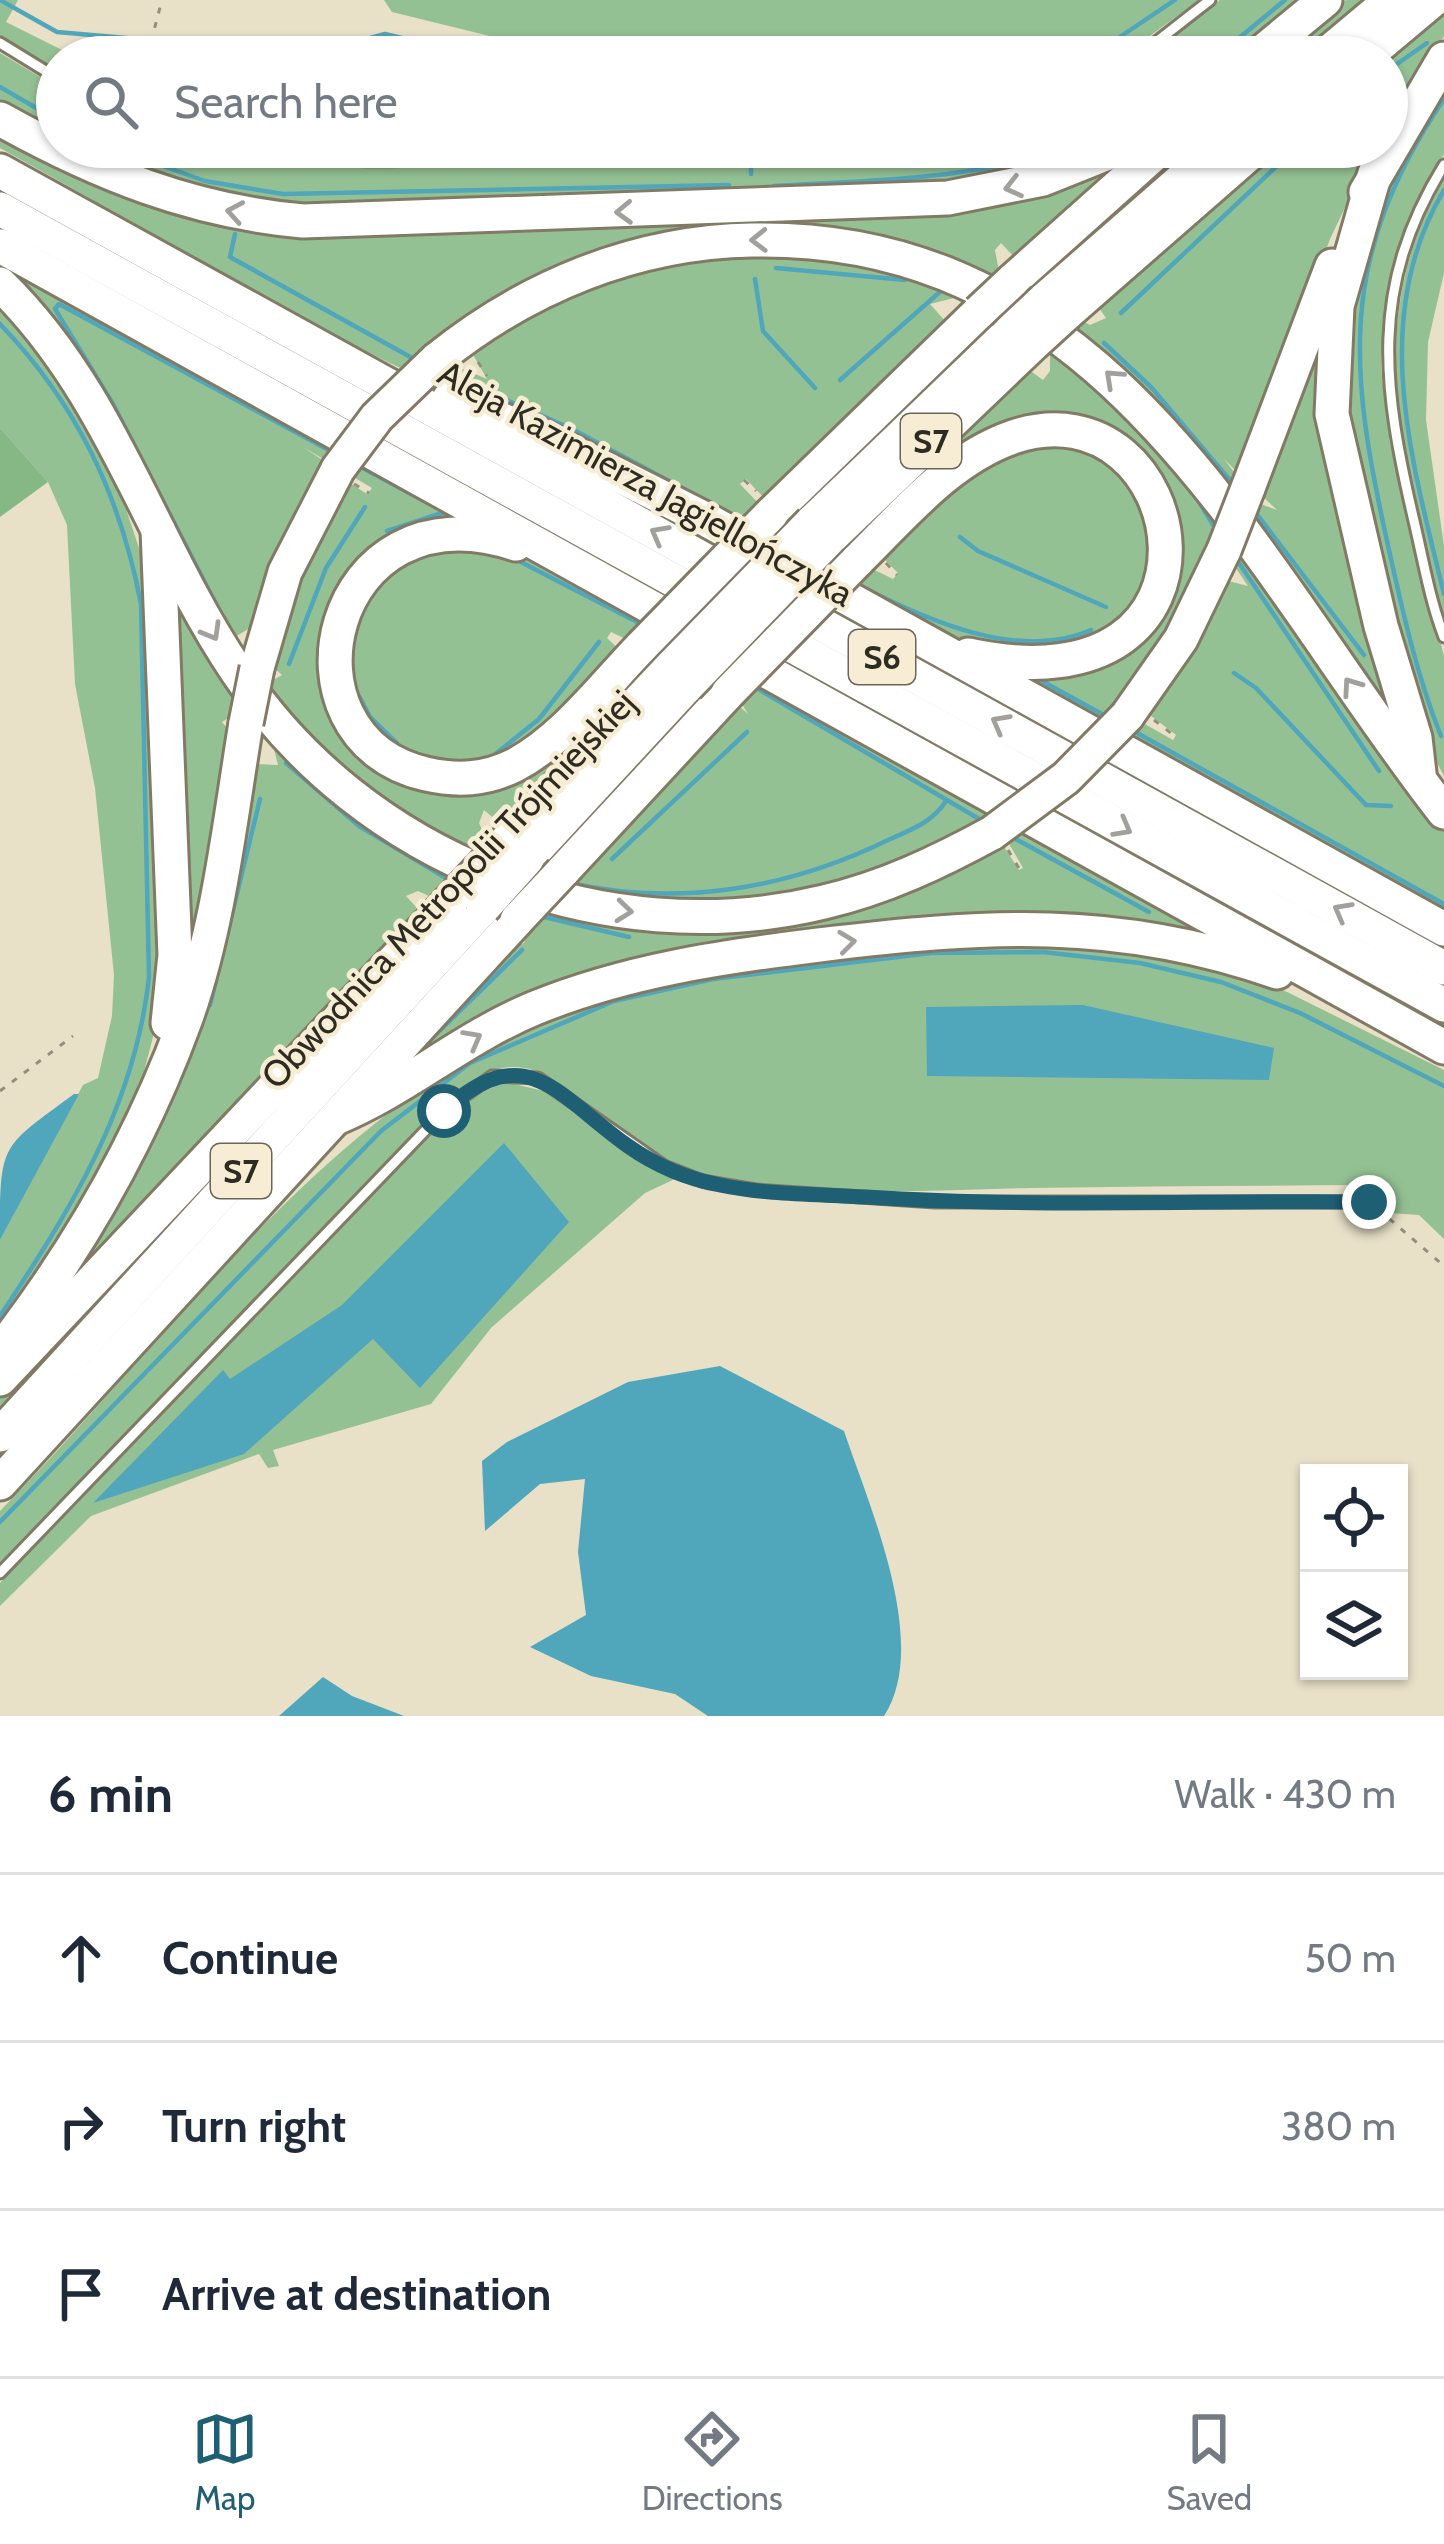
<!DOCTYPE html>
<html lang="en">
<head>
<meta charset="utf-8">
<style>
  body { margin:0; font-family:Cabin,sans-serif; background:#f2f2f3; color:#1f2937 }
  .controls { position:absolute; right:36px; bottom:36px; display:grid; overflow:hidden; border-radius:0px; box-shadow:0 3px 9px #0004 }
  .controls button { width:108px; height:108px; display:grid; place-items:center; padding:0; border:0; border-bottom:3px solid #e0e1e3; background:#fff; color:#1f2937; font:60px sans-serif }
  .stop { position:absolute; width:36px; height:36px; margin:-27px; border:9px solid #1f5f74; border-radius:50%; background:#fff }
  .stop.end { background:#1f5f74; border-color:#fff; box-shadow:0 3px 12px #0008 }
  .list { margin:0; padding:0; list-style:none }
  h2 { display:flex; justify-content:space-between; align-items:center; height:156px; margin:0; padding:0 48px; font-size:51px }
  h2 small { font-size:39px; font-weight:400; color:#747a83 }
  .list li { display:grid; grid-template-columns:78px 1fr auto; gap:36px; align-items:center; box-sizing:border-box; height:168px; padding:0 48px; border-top:3px solid #e0e1e3 }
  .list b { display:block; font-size:45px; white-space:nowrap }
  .list em { font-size:39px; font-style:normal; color:#747a83 }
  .icon { flex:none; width:66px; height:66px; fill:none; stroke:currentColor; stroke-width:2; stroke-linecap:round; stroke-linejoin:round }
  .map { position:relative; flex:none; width:1444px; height:1716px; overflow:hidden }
  .search { position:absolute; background:#fff; box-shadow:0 3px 9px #0004; left:36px; right:36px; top:36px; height:132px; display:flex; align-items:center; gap:30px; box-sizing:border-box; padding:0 42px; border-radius:66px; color:#747a83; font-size:45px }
  .sheet { height:660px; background:#fff }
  nav { display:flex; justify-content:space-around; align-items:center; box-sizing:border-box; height:168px; border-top:3px solid #e0e1e3; background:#fff; font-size:33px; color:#747a83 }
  nav a { display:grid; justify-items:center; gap:6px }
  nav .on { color:#1f5f74 }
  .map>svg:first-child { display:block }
  .green { fill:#94c194; fill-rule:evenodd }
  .forest { fill:#86b886 }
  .water { fill:#50a6ba }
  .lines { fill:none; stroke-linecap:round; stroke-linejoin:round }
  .stream { stroke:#50a6ba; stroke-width:4.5 }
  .lane-casing { stroke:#827a64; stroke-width:15 }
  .highway-casing { stroke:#827a64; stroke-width:39 }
  .path { stroke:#948f7d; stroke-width:3; stroke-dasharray:6 9; stroke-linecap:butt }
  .lane { stroke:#fff; stroke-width:9 }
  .highway { stroke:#fff; stroke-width:33 }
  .highway-bridge-casing { stroke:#827a64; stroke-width:39; stroke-linecap:butt }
  .highway-bridge { stroke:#fff; stroke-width:33 }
  .oneway { stroke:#a1a09c }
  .route { stroke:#1f5f74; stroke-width:15 }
  .labels { text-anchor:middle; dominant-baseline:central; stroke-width:9; stroke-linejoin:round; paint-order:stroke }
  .shield { fill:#f6edd4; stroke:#6a6557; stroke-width:3 }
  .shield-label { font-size:33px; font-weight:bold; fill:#2e2b22 }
  .street-label { font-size:36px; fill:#2e2b22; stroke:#f6edd4 }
</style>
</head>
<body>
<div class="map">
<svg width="1444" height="1716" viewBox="0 0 1444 1716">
  <rect width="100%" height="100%" fill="#e8e0c7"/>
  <g class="green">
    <path d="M0 0H18L6 22 76 57H57V72L0 37Z"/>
    <path d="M384 0H1199L1121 57H575L392 12Z"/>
    <path d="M1220 0H1299L1231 57H1147Z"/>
    <path d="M1346 0H1370L1303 57H1277Z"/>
    <path d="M1444 8V36L1387 123V57Z"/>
    <path d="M0 53 57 87V137L0 106Z"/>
    <path d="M1444 80V154L1400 241 1383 318 1381 368 1390 444 1444 656V776L1424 738 1391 635 1339 367 1371 214Z"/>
    <path d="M0 130C104 185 201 225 320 230L954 206 1039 190 1147 147 1028 255 1015 258 1001 243 995 250 1000 277 1090 325 1106 318 1097 305 1278 147H1374L1330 239 1246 468 1240 475 1224 459 1258 503 1277 510 1259 493 1331 304 1325 377 1331 442 1409 743C1384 720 1365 684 1345 655 1292 581 1243 504 1184 435 990 204 662 150 425 353L487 379 468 346C660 206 930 222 1105 382 1183 454 1240 546 1301 632 1336 681 1371 731 1407 779 1418 793 1440 814 1444 830 1444 858 1444 893 1444 921L986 668C995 665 1007 669 1019 671 1053 674 1087 669 1116 651 1241 570 1141 381 1002 435 943 458 899 513 854 556L841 545 850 558 893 579 898 573 877 552C919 512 962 460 1021 445 1114 420 1195 527 1138 609 1102 660 1037 663 982 649 881 624 791 554 700 507 647 479 593 448 538 425 491 405 443 388 396 366 261 301 131 220 0 148ZM954 298 983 315 791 500 805 515 999 324 1018 336 818 528 823 533 1025 340 1050 355V371L1043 380 1032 372 1017 377 836 545 842 552 832 562 787 520 797 509 792 504 772 523 755 513 761 506 740 484 746 479 769 503 940 336 946 322 930 304ZM1214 540H1217L1248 586 1224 580 1191 646 1146 712 1176 735 1173 740 1120 710 1177 627Z"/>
    <path d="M76 147H198L276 163 357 168 781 147H1093L971 183 350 209 250 203Z"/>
    <path d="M263 147H509L371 154Z"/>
    <path d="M1444 175V273L1428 342 1426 420 1444 546V621C1399 469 1362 321 1444 175Z"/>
    <path d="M0 255 481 522C446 533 415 521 378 549 251 644 374 846 516 775 568 749 607 691 647 649L611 632 607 638 624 654C588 692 552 742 503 763 480 773 455 774 431 769 275 734 325 462 551 565L1241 949 1116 922 1023 917 702 951 603 973 517 1006 372 1091 501 950 524 943 531 925 513 918 0 1470V1455L496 912 474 904 0 1422V1393L463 900 435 890 429 896 418 891 406 896 416 907 413 921 67 1285 137 1165 189 1037 223 905 245 774 256 764 278 765 273 745 256 735 232 703 230 717 222 722 231 733 199 918 181 981 169 649 161 568C176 585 186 611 197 631 218 668 242 703 270 736 457 951 761 982 1001 842L1019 870 1023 868 1008 842 983 829C719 980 400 907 233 650 190 583 162 509 124 439 90 377 50 323 0 272ZM303 447 372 488 367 494 342 478C308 538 285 596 267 662L282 675 266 684 235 637 255 625 282 545 324 468V461ZM666 644 711 687 700 698 693 692 541 864 558 870 720 690 739 699 748 714 733 700 587 857 591 861 571 882 476 847 485 836 479 823 484 810 497 821 511 817 662 662 655 655Z"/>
    <path d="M0 306 77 406 119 488 144 563 165 991 136 1102 108 1167 0 1333V1240L83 1085 98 1078 112 1016 114 975 95 788 75 684 67 525 48 482 0 428Z"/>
    <path d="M967 941 1130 946 1269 983 1444 1070V1239L1419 1215 1390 1213 1360 1185C1250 1186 1140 1186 1031 1188 934 1190 836 1197 739 1181 697 1175 656 1160 622 1135 555 1086 527 1029 446 1101L0 1567V1511C168 1340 311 1130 531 1023 657 962 829 959 967 941Z"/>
    <path d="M506 1082 552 1093 622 1149 677 1178 645 1193 491 1328 431 1404 273 1450 279 1466 268 1468 259 1454 91 1516 0 1606V1583L444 1120 476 1094Z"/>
  </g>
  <path class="forest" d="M0 428 48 482 0 517Z"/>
  <g class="water">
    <path d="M1083 1005 1274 1048 1269 1080 927 1076 926 1007Z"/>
    <path d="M74 1094H79L0 1240C0 1141 0 1149 74 1094Z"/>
    <path d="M504 1143 569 1222 420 1388 373 1339 244 1454 93 1503 223 1370 230 1379 342 1305Z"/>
    <path d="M720 1366 844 1431C869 1506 931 1644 884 1716H708L675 1694 591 1676 530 1647 586 1615 578 1552 585 1479 540 1484 485 1531 482 1461 507 1442 628 1382Z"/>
    <path d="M323 1677 352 1696 404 1716H279Z"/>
  </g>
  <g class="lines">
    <g class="stream">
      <path d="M0 0 57 32 149 40"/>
      <path d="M167 42 307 55 385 34 482 57"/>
      <path d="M1090 57 1175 0"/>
      <path d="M1216 57 1285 0"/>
      <path d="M1387 71 1427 43"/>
      <path d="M0 87 57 120"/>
      <path d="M110 147 205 181 283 194 729 185"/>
      <path d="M751 162V174"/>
      <path d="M774 186C874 180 973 180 1068 147"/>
      <path d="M1444 190C1368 318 1412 461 1444 594"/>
      <path d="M235 234 230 257 414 359"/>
      <path d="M776 268 905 280"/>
      <path d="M755 279 763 331 815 388"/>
      <path d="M1121 313 1297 147"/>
      <path d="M0 324C77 404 120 495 141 604L149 977C135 1107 70 1211 0 1316"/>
      <path d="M1104 343 1151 387 1234 485"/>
      <path d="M441 371 572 429 747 523"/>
      <path d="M840 380 942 290"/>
      <path d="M357 465 445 512 387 531"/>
      <path d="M1199 502 1215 528"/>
      <path d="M1256 513 1364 655"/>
      <path d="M960 537 978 551 1106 607"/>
      <path d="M1235 557 1379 771"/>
      <path d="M515 559 643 625"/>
      <path d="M862 587C927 620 1019 662 1091 630"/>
      <path d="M217 606 113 404 55 309 59 304 336 454"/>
      <path d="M289 664 326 568 365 507"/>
      <path d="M1234 673 1256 688 1366 805 1391 806"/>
      <path d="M1040 680 1109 718"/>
      <path d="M753 686 986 823"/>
      <path d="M359 696 370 717 397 743"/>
      <path d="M1130 729 1444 904"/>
      <path d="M1441 736C1417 676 1403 613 1389 550 1349 371 1336 260 1444 99"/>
      <path d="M493 756 539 719 599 642"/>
      <path d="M286 763 359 826 451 881"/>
      <path d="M1012 837 1149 912"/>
      <path d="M612 859 747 732"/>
      <path d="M570 883C678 907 787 889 886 841 910 830 932 823 946 801"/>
      <path d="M540 916 629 937"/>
      <path d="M210 1005 260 799"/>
      <path d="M425 1045 522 950"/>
      <path d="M0 1522 381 1131 470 1063 614 1001 713 979 931 953 1043 952 1140 963 1221 982 1300 1013 1444 1086"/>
    </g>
    <defs>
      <g id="lane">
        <path d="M0 43 57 78"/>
        <path d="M1137 57 1210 0"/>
        <path d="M226 147C365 174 507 154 647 147"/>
        <path d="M1444 165C1368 288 1383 388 1414 521 1423 559 1430 601 1444 637"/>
        <path d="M0 1573 444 1111 492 1076 538 1078 664 1166 702 1181 756 1190 935 1202H1369"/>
      </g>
      <g id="highway">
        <path d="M1256 57 1325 0"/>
        <path d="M1323 57 1391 0"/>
        <path d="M1365 57 1433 0"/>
        <path d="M0 119C97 173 191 211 303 221L948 198 1043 179 1123 147"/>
        <path d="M0 171 1444 968"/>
        <path d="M1375 173 1337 306 1332 414 1381 626 1415 738 1419 773"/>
        <path d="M1366 192 1444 59"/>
        <path d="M0 209 1444 1005"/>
        <path d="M0 246 1444 1047"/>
        <path d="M1012 281 1162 147"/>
        <path d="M0 284C112 393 151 543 236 670 361 860 604 955 824 902 884 888 939 862 992 833"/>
        <path d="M1044 300 1219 147"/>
        <path d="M1067 313 1257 147"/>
        <path d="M436 360C526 287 635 242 752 240 1114 233 1253 568 1444 812"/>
        <path d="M449 399 535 433 707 520 1444 929"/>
        <path d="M1248 488 1332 266"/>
        <path d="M771 514 979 312"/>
        <path d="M812 522 1011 331"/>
        <path d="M158 530 175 955 168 1023"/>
        <path d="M829 539 1033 344"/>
        <path d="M516 544C326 481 269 738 426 774 457 781 485 780 515 765 564 739 604 685 642 646"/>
        <path d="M856 562C903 516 949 459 1013 437 1193 377 1254 716 968 655"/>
        <path d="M257 668 285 572 338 469"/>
        <path d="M1127 716 1181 639 1224 550"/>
        <path d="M499 849 669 669"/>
        <path d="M527 859 687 686"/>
        <path d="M562 872 728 693"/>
        <path d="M336 1118C406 1089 464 1037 535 1008 626 971 721 957 819 945 984 925 1117 916 1277 972"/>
        <path d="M0 1351C79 1249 142 1139 186 1018 219 925 230 820 246 723"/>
        <path d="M0 1379 454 897"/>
        <path d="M0 1435 483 908"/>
        <path d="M0 1483 517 920"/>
      </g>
    </defs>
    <use href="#lane" class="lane-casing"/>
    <use href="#highway" class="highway-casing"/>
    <g class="path">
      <path d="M147 57 162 0"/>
      <path d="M478 362 487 376"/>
      <path d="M744 480 756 491"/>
      <path d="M354 484 369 493"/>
      <path d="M886 563 897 575"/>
      <path d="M1154 720 1176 737"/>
      <path d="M1008 850 1020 870"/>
      <path d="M0 1091 73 1036"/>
      <path d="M1378 1209 1444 1266"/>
    </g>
    <use href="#lane" class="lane"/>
    <use href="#highway" class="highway"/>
    <defs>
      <g id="highway-bridge">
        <path d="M979 312 1012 281"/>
        <path d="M1011 331 1044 300"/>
        <path d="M1033 344 1067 313"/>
        <path d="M338 469 377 417 436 360"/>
        <path d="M1224 550 1248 488"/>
        <path d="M642 646 771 514"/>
        <path d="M669 669 812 522"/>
        <path d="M687 686 829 539"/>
        <path d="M728 693 856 562"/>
        <path d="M246 723 257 668"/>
        <path d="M992 833 1066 778 1127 716"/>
        <path d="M454 897 499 849"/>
        <path d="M483 908 527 859"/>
        <path d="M517 920 562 872"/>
      </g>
    </defs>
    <use href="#highway-bridge" class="highway-bridge-casing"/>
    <use href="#highway-bridge" class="highway-bridge"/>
  </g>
  <defs><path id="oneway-chevron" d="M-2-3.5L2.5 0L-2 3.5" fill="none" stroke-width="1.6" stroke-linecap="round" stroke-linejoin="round" transform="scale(3)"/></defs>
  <g class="oneway">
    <use href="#oneway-chevron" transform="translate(1013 187) rotate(166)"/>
    <use href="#oneway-chevron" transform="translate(235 212) rotate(-170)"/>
    <use href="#oneway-chevron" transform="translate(624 212) rotate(178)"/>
    <use href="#oneway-chevron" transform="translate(759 240) rotate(179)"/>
    <use href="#oneway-chevron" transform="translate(1113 378) rotate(-137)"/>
    <use href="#oneway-chevron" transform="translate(659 534) rotate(-151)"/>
    <use href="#oneway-chevron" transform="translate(212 632) rotate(60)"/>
    <use href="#oneway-chevron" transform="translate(1351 686) rotate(-125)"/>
    <use href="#oneway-chevron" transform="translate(1000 723) rotate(-151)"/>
    <use href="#oneway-chevron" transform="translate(1123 828) rotate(29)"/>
    <use href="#oneway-chevron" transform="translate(624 911) rotate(6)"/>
    <use href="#oneway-chevron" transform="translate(1342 911) rotate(-151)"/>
    <use href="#oneway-chevron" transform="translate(847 942) rotate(-7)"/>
    <use href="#oneway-chevron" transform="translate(473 1039) rotate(-29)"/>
  </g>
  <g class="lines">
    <path class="route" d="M444 1111C527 1035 558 1097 628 1146 655 1165 688 1179 720 1185 767 1195 818 1194 866 1197 1033 1208 1202 1200 1369 1202"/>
  </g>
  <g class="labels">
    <g class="shield">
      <rect x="901" y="414" width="60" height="54" rx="9"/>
      <rect x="849" y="630" width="66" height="54" rx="9"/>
      <rect x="211" y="1144" width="60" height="54" rx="9"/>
    </g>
    <g class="shield-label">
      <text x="931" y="441">S7</text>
      <text x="882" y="657">S6</text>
      <text x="241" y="1171">S7</text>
    </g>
    <g class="street-label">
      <text transform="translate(646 483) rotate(29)">Aleja Kazimierza Jagiellończyka</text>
      <text transform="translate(448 889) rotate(-47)">Obwodnica Metropolii Trójmiejskiej</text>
    </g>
  </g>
</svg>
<div class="controls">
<button><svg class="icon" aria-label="locate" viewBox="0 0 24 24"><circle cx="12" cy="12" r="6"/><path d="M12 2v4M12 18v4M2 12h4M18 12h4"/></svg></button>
<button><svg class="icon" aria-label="layers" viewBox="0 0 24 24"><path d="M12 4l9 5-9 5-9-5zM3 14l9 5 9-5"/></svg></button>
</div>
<div class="stop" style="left:444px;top:1111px"></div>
<div class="stop end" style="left:1369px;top:1202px"></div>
<div class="search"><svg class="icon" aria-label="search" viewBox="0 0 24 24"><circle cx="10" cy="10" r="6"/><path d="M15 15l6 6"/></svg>Search here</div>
</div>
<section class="sheet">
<h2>6 min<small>Walk · 430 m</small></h2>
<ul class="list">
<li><svg class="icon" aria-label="ahead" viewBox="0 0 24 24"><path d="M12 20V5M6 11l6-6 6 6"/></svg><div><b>Continue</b></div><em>50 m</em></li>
<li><svg class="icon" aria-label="right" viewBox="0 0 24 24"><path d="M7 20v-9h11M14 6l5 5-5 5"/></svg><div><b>Turn right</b></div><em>380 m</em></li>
<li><svg class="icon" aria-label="arrive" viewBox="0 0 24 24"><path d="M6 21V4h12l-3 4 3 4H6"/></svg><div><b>Arrive at destination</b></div></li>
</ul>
</section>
<nav>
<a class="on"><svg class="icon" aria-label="map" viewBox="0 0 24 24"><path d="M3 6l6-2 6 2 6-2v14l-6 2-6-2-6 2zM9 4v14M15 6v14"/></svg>Map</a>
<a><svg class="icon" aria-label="directions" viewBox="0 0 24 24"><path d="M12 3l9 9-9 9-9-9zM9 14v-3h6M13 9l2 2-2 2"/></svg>Directions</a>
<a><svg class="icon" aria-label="saved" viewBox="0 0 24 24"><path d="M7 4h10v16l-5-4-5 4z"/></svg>Saved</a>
</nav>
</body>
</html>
